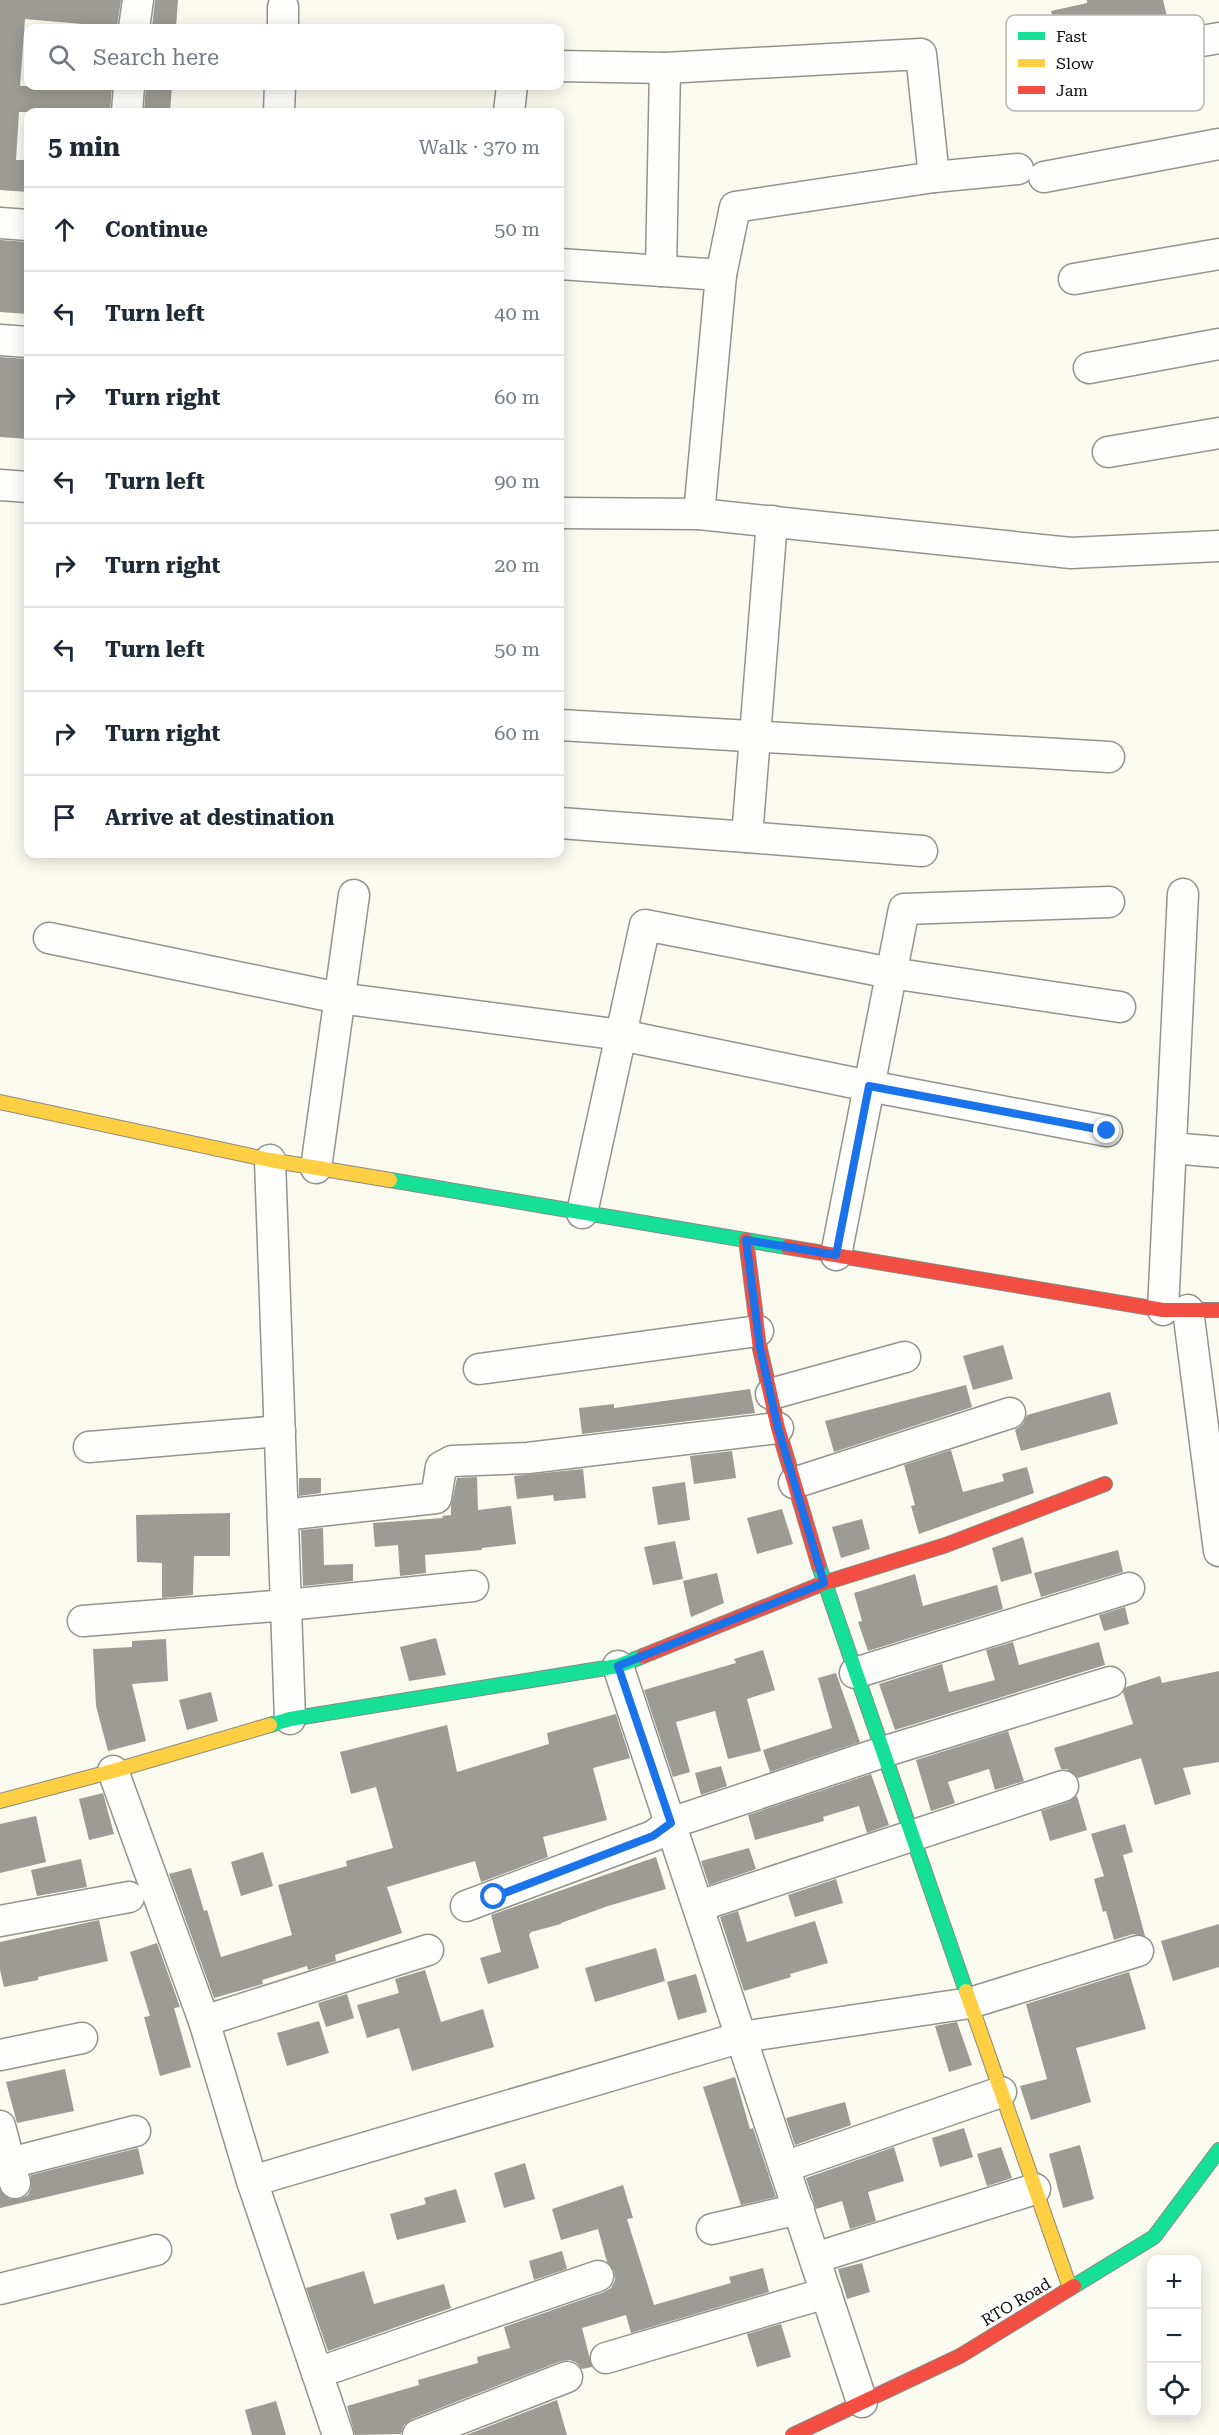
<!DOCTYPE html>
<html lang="en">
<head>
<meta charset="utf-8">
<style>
  body { margin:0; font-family:"Roboto Serif",serif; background:#f2f2f3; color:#1f2937 }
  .controls { position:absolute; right:18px; bottom:18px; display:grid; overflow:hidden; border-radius:12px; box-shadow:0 3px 15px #0003 }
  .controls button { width:54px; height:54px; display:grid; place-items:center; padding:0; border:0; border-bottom:2px solid #e0e1e3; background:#fff; color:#1f2937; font:30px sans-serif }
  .stop { position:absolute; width:18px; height:18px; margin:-14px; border:4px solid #1a73e8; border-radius:50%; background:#fff }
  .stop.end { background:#1a73e8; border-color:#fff; box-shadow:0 2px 6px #0008 }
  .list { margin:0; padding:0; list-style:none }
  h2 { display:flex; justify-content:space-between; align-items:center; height:78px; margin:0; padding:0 24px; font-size:26px }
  h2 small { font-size:20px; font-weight:400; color:#747a83 }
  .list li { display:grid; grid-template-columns:39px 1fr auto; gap:18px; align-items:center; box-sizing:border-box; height:84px; padding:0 24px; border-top:2px solid #e0e1e3 }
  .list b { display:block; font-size:22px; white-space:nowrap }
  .list em { font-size:20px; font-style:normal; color:#747a83 }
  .icon { flex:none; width:33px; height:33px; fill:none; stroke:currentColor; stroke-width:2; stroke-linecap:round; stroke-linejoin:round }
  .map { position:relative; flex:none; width:1219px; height:2435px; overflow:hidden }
  .search { position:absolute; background:#fff; box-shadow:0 3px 15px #0003; left:24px; top:24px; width:540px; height:66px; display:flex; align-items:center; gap:15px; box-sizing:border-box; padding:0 21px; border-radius:12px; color:#747a83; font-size:22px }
  .panel { position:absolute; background:#fff; box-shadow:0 3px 15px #0003; left:24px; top:108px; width:540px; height:750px; border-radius:12px }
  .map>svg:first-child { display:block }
  .building { fill:#9c9b95 }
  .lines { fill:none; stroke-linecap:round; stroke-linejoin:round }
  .street-casing { stroke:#93938e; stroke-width:33 }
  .fast-casing { stroke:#898984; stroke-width:16 }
  .slow-casing { stroke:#898984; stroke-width:16 }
  .jam-casing { stroke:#898984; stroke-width:16 }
  .street { stroke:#fefefd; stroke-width:30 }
  .fast { stroke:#16e098; stroke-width:14 }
  .slow { stroke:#ffcf43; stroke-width:14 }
  .jam { stroke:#f24e42; stroke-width:14 }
  .route { stroke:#1a73e8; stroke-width:8 }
  .labels { text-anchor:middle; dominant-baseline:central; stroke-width:6; stroke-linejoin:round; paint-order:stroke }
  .street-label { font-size:16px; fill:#0b0b0b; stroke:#fff }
  .key { fill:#fff; stroke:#b6b6b6; stroke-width:1.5 }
  .key-label { font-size:16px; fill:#0b0b0b }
</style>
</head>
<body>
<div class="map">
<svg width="1219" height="2435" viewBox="0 0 1219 2435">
  <rect width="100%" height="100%" fill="#fafaef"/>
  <g class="building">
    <path d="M0 0H121L117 27 25 19 20 86H112L110 112H19L16 160H28V192L0 190Z"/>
    <path d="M155 0H178L176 28 152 27Z"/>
    <path d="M1087 0H1163L1170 29 1096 41 1015 58 1009 26 1053 17 1051 11 1087 3Z"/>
    <path d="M146 86H172L170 112H144Z"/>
    <path d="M0 240 28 242V314L0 312Z"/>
    <path d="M0 357 28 359V439L0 437Z"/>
    <path d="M1003 1345 1013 1379 973 1390 963 1356Z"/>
    <path d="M966 1385 972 1407 834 1452 825 1421Z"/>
    <path d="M750 1389 755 1413 582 1434 579 1408 614 1404V1408Z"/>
    <path d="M1110 1392 1118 1424 1021 1451 1015 1430 1023 1424 1027 1415Z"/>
    <path d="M951 1450 963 1492 1004 1481 1002 1474 1027 1467 1034 1493 919 1534 911 1506 915 1505 904 1465Z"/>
    <path d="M732 1451 736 1478 694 1484 690 1456Z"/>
    <path d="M583 1469 586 1498 554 1501 553 1495 517 1499 514 1476Z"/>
    <path d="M477 1477 478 1510 511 1506 516 1544 482 1548V1550L425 1555 426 1573 400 1576 398 1545 375 1547 373 1523 443 1518 442 1516 451 1515V1506L457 1478Z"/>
    <path d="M299 1478H321V1493L299 1496Z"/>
    <path d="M685 1482 690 1520 658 1525 652 1487Z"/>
    <path d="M782 1509 793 1544 757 1554 747 1518Z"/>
    <path d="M230 1513V1556H194L193 1595 162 1598V1563L137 1562 136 1515Z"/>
    <path d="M862 1519 870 1549 841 1558 832 1527Z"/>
    <path d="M323 1528 324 1565 353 1564V1581L303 1586 301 1530Z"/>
    <path d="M1023 1537 1032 1573 1001 1582 992 1548Z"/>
    <path d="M675 1541 683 1579 653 1585 644 1547Z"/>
    <path d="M1118 1550 1123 1572 1041 1597 1034 1573Z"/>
    <path d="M717 1573 724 1603 691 1617 683 1581Z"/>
    <path d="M915 1574 923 1606 997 1585 1003 1609 868 1651 858 1622 862 1621 854 1593Z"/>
    <path d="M1125 1607 1129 1624 1104 1631 1099 1615Z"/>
    <path d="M436 1638 446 1675 409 1681 400 1647Z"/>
    <path d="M166 1639 168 1681 132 1684 146 1741 108 1751 96 1706 93 1649 132 1647V1641Z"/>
    <path d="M1013 1642 1019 1665 1099 1642 1105 1665 895 1730 879 1684 942 1664 949 1692 995 1680 986 1650Z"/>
    <path d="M763 1650 775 1690 747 1699 761 1751 728 1759 715 1711 676 1722 690 1772 673 1777 644 1690 736 1663 734 1659Z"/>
    <path d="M1219 1671V1762L1183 1768 1191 1794 1155 1805 1141 1758 1078 1778 1067 1769H1061L1054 1748 1133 1724 1123 1692 1126 1687 1160 1676 1162 1683Z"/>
    <path d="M836 1673 860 1742 770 1772 763 1750 832 1728 818 1678Z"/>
    <path d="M211 1692 218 1721 187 1730 179 1700Z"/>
    <path d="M616 1714 630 1758 593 1768 607 1820 543 1837 548 1857 481 1882 475 1861 387 1887 402 1933 335 1955 336 1961 308 1970 307 1966 262 1980 263 1984 214 1998 169 1874 191 1868 204 1911 207 1910 221 1957 292 1935 278 1885 347 1866 346 1861 393 1848 376 1787 351 1794 340 1752 447 1725 457 1772 549 1744 547 1733Z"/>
    <path d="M1008 1731 1024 1781 995 1790 989 1769 948 1782 955 1803 931 1811 916 1760Z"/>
    <path d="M721 1766 727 1786 701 1795 695 1773Z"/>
    <path d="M871 1774 889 1825 867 1833 859 1806 823 1817 824 1821 755 1840 748 1815Z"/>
    <path d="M103 1793 114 1834 89 1840 79 1799Z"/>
    <path d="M1077 1796 1087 1830 1050 1841 1041 1811 1068 1802Z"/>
    <path d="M36 1816 46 1862 0 1873V1824Z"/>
    <path d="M1125 1824 1133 1852 1123 1855 1145 1936 1133 1934 1114 1940 1106 1911 1103 1912 1094 1879 1104 1876 1091 1834Z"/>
    <path d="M749 1848 756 1869 709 1885 701 1861Z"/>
    <path d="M263 1852 273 1886 241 1896 231 1862Z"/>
    <path d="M656 1857 666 1889 608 1906 561 1923V1924L531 1932 529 1935 539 1968 488 1984 480 1958 501 1952 491 1915Z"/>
    <path d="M81 1859 87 1887 37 1896 31 1870Z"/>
    <path d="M836 1879 843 1903 795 1917 788 1895Z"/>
    <path d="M738 1911 747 1942 815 1921 828 1963 790 1974 791 1977 744 1991 720 1917Z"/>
    <path d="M99 1920 108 1961 38 1977V1980L4 1987 0 1970V1942Z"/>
    <path d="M1219 1924V1967L1173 1981 1161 1941Z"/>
    <path d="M157 1943 180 2007 174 2008 191 2067 160 2076 144 2017 150 2016 130 1952Z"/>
    <path d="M656 1948 665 1981 595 2002 585 1968Z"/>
    <path d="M425 1970 441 2022 483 2009 494 2047 412 2071 399 2028 367 2038 357 2005 399 1993 395 1979Z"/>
    <path d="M1129 1972 1146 2029 1076 2048 1091 2102 1031 2120 1020 2086 1047 2079 1026 2004Z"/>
    <path d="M696 1974 707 2012 678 2020 667 1982Z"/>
    <path d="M347 1994 354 2018 326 2027 318 2003Z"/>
    <path d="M319 2021 329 2053 287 2066 277 2033Z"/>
    <path d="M957 2022 972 2065 949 2072 935 2026Z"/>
    <path d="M65 2069 74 2111 17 2123 6 2082Z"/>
    <path d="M735 2077 750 2129 753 2128 776 2197 741 2205 703 2087Z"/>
    <path d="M845 2102 851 2125 795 2145 786 2118Z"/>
    <path d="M964 2128 973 2157 940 2167 932 2138Z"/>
    <path d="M1080 2145 1094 2199 1063 2208 1049 2154Z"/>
    <path d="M894 2147 904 2181 868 2192 876 2221 850 2229 842 2201 816 2209 806 2178Z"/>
    <path d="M1001 2147 1012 2178 987 2186 977 2154Z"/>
    <path d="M138 2148 144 2174 0 2208V2190L10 2199H20L28 2195 31 2188V2175Z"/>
    <path d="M525 2163 535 2199 504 2208 494 2173Z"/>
    <path d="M623 2185 633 2218 627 2219 654 2305 731 2283 729 2277 763 2268 769 2292 631 2333 626 2315 582 2328 592 2367 582 2369 577 2363 570 2360 561 2361 412 2419 404 2425 401 2434 355 2435 347 2406 419 2385 418 2380 478 2363 477 2357 510 2348 504 2327 604 2292 611 2288 615 2280 614 2271 607 2262 598 2229 561 2240 552 2209Z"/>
    <path d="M456 2189 466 2222 397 2240 390 2214 426 2204 424 2198Z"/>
    <path d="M562 2251 567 2269 534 2280 529 2261Z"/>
    <path d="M862 2263 870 2292 847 2299 838 2269Z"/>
    <path d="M364 2271 374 2304 444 2284 451 2308 328 2351 306 2288Z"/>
    <path d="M781 2324 791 2357 757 2367 747 2334Z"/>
    <path d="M557 2400 567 2435H466Z"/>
    <path d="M276 2401 286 2435H252L245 2410Z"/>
  </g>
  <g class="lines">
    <defs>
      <g id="street">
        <path d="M134 28 138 0"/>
        <path d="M283 28V7"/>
        <path d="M560 66 665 68 661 271"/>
        <path d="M665 68 921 54 934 177 1018 169"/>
        <path d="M1038 69 1219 38"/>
        <path d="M127 112 129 86"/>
        <path d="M279 112 280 86"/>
        <path d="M509 112 512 86"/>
        <path d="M1044 177 1219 144"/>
        <path d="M0 223 28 225"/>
        <path d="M560 264 721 275 699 514"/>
        <path d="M721 275 735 207 934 177"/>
        <path d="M1074 279 1219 254"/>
        <path d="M0 340 28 342"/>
        <path d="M1089 368 1219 344"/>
        <path d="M1108 452 1219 433"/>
        <path d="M0 485 28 487"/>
        <path d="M560 513 699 514 1071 553 1219 546"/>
        <path d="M560 725 1109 757"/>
        <path d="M560 823 747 837 772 521"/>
        <path d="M747 837 922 851"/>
        <path d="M49 938 339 998 621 1035 869 1086 1107 1131"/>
        <path d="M1171 1148 1219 1152"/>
        <path d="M270 1160 290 1719"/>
        <path d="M316 1168 354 895"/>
        <path d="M582 1213 645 925 891 973 1120 1007"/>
        <path d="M836 1255 904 909 1109 902"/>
        <path d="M1163 1310 1183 894"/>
        <path d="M1188 1310 1219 1551"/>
        <path d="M479 1369 758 1331"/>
        <path d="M771 1394 905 1357"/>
        <path d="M89 1447 280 1431"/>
        <path d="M794 1483 1010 1413"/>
        <path d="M283 1515 436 1498 441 1467 452 1461 528 1458 778 1428"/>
        <path d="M83 1621 287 1605 473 1586"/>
        <path d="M618 1666 862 2402"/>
        <path d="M855 1673 1129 1588"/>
        <path d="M113 1771 204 2021 252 2181 338 2435"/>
        <path d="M466 1906 653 1836 671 1823 883 1752 1110 1682"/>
        <path d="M699 1906 1063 1786"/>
        <path d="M0 1921 129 1897"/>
        <path d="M204 2021 428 1950"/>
        <path d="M0 2055 82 2038"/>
        <path d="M0 2126 15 2183"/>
        <path d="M10 2163 135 2131"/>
        <path d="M784 2167 1001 2092"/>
        <path d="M252 2181 742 2037 970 2003 1138 1951"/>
        <path d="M712 2229 799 2209"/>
        <path d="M815 2258 1035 2189"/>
        <path d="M0 2289 156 2250"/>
        <path d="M606 2358 826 2293"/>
        <path d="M317 2373 598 2276"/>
        <path d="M418 2435 567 2377"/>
      </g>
      <g id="fast">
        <path d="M390 1180 787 1247"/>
        <path d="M819 1566 966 1991"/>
        <path d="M270 1725 290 1719 618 1666 643 1656"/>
        <path d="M1074 2286 1154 2237 1219 2150"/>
      </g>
      <g id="slow">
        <path d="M0 1102 270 1160 390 1180"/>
        <path d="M0 1801 113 1771 270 1725"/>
        <path d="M966 1991 1070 2288"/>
      </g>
      <g id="jam">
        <path d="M746 1240 760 1349 778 1428 819 1566"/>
        <path d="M787 1247 1163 1310H1219"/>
        <path d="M643 1656 824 1583 946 1545 1105 1484"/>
        <path d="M793 2435 960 2356 1074 2286"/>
      </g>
    </defs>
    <use href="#street" class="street-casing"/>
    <use href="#fast" class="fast-casing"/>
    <use href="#slow" class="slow-casing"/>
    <use href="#jam" class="jam-casing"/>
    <use href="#street" class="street"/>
    <use href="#fast" class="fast"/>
    <use href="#slow" class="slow"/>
    <use href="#jam" class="jam"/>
  </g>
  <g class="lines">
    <path class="route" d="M494 1897 653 1836 671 1823 618 1666 824 1583 778 1428 760 1348 746 1240 836 1255 869 1086 1107 1131"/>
  </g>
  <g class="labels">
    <g class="street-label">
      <text transform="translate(1016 2302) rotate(-31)">RTO Road</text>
    </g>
  </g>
  <rect x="1006" y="15" width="198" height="96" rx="9" class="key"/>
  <rect x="1018" y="32" width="27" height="8" fill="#16e098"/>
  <rect x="1018" y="59" width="27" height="8" fill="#ffcf43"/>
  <rect x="1018" y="86" width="27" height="8" fill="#f24e42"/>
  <g class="key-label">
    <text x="1056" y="42">Fast</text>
    <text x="1056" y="69">Slow</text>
    <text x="1056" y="96">Jam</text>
  </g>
</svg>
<div class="controls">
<button>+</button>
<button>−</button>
<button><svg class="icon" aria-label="locate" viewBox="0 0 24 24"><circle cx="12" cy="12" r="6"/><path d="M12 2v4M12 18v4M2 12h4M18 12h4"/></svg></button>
</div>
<div class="stop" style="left:494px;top:1897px"></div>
<div class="stop end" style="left:1107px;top:1131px"></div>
<div class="search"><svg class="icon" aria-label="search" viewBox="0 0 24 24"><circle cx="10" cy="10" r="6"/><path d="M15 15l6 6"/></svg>Search here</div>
<section class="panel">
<h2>5 min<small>Walk · 370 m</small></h2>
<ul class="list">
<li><svg class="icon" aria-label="ahead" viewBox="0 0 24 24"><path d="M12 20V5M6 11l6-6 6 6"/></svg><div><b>Continue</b></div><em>50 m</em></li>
<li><svg class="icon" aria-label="left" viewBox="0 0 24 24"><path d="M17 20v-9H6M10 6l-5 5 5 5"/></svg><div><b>Turn left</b></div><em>40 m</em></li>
<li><svg class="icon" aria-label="right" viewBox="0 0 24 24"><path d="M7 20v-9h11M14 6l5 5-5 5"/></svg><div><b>Turn right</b></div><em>60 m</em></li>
<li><svg class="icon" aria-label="left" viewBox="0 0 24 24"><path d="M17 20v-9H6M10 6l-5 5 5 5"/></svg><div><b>Turn left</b></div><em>90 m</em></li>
<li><svg class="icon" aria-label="right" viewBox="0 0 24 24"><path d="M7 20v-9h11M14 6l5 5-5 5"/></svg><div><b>Turn right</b></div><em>20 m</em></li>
<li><svg class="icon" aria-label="left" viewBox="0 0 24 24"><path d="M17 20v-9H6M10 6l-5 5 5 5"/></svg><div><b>Turn left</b></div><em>50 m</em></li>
<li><svg class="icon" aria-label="right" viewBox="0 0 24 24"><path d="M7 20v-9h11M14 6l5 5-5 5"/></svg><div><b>Turn right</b></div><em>60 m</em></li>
<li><svg class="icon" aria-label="arrive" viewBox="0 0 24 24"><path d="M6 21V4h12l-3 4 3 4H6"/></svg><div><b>Arrive at destination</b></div></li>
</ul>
</section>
</div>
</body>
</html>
